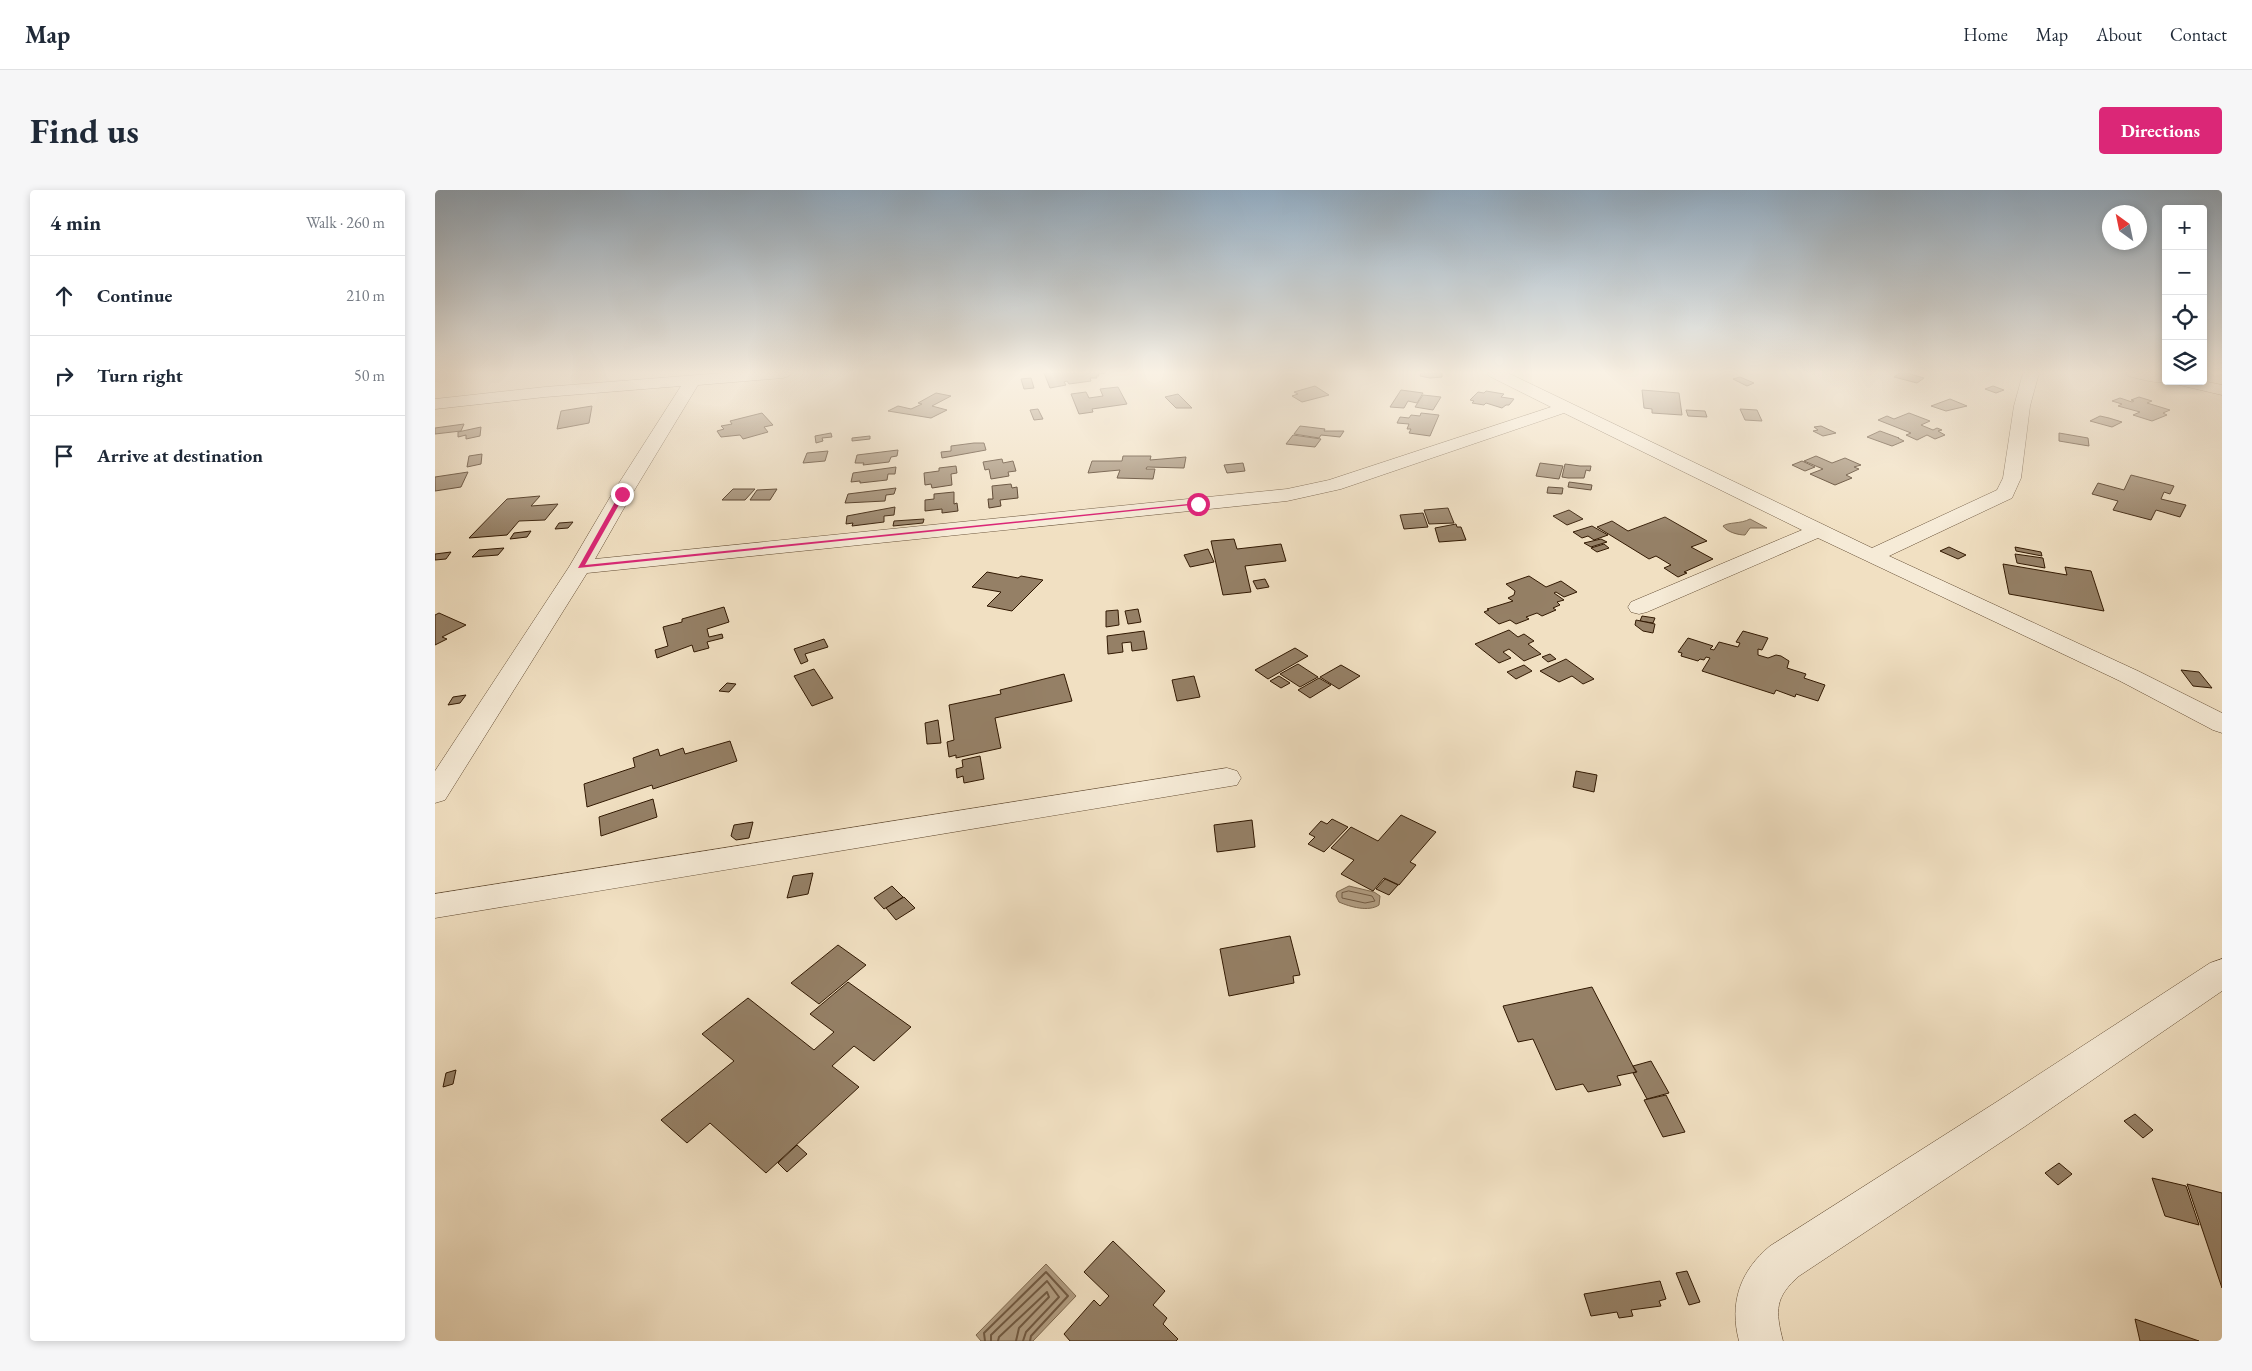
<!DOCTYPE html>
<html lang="en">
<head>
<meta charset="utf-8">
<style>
  body { margin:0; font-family:"EB Garamond",serif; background:#f6f6f7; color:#1f2937 }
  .controls { position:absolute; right:15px; top:15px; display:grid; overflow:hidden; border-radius:5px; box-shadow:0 2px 8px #0003 }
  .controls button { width:45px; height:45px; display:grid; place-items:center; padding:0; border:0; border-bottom:1px solid #e0e1e3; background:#fff; color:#1f2937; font:25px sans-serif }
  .compass { position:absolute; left:1667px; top:15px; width:45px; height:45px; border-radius:50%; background:#fff; box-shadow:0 2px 8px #0003; rotate:327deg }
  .stop { position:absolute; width:15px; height:15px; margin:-11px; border:4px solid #db2777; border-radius:50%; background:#fff }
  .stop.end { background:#db2777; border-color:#fff; box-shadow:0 1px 5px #0008 }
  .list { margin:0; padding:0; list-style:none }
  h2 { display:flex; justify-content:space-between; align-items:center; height:65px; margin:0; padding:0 20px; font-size:21px }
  h2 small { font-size:16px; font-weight:400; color:#747a83 }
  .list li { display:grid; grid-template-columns:32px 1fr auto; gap:15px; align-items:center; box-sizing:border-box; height:80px; padding:0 20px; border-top:1px solid #e0e1e3 }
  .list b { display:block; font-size:19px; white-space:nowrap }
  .list em { font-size:16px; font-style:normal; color:#747a83 }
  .icon { flex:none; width:28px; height:28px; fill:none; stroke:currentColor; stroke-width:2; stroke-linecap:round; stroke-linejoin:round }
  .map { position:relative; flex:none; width:1787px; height:1151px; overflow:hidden; border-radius:5px }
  header { display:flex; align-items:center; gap:30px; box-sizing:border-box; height:70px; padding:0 25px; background:#fff; border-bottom:1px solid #e0e1e3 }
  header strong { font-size:24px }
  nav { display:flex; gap:28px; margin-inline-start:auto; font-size:18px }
  .intro { display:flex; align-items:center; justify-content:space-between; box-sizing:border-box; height:120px; padding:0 30px }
  h1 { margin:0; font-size:35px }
  .button { padding:12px 22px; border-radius:5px; background:#db2777; color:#fff; font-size:18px; font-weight:700 }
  main { display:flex; gap:30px; padding:0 30px }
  aside { flex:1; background:#fff; border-radius:5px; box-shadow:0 2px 8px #0003 }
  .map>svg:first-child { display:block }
  .water { fill:#b09c81; stroke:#7e684e }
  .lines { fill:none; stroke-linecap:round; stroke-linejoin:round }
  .shore-far1 { stroke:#715a42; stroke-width:1 }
  .shore { stroke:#715a42; stroke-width:2 }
  .building { fill:#958066; stroke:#321902 }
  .minor-casing { stroke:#624b32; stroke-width:1 }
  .minor { fill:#f6ebd7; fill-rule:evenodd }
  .route { fill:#db2777 }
</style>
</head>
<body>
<header>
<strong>Map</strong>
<nav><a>Home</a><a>Map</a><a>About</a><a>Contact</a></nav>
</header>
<div class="intro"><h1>Find us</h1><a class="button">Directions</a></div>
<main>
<aside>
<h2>4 min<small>Walk · 260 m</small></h2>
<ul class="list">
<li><svg class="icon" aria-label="ahead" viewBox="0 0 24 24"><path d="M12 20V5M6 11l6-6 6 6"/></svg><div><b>Continue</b></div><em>210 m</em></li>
<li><svg class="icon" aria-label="right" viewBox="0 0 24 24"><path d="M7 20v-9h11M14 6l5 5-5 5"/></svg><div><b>Turn right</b></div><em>50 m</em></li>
<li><svg class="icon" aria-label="arrive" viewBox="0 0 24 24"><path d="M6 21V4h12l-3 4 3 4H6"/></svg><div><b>Arrive at destination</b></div></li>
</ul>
</aside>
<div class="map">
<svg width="1787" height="1151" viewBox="0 0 1787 1151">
  <rect width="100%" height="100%" fill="#f1e0c2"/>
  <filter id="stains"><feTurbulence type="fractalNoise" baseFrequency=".004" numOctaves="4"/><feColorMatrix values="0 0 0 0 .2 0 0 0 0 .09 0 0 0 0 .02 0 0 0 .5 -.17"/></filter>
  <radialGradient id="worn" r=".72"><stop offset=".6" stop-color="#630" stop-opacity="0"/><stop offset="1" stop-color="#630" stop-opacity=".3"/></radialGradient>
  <g class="water">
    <path d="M1315 329 1332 338H1315L1310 345C1303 345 1292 342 1288 336 1293 332 1306 334 1315 329Z"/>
    <path d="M914 696 939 702 945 706 944 715C934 722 915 717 904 712L901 706 902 702Z"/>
    <path d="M611 1074 641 1106 598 1151H546L541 1145Z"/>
  </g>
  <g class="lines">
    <path class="shore-far1" d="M914 701 937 706 940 711 930 713 907 708V703Z"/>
    <g class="shore">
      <path d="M550 1151 549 1143 611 1082 633 1106 596 1146 595 1151"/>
      <path d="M556 1151V1145L612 1091 624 1107 591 1142 588 1151"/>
      <path d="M563 1151 564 1147 612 1102 614 1107 584 1138 581 1151"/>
    </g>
  </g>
  <g class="building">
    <path d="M609 183H671L663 184 664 186H661L662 188H655L656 191 634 194 632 191 629 192 631 195 615 198Z"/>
    <path d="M986 183H1007V187L995 188 985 186Z"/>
    <path d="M1465 183H1472L1489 188 1482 193 1459 187Z"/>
    <path d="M1305 187 1319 193 1312 196 1298 189Z"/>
    <path d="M596 188 599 198 589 199 586 189Z"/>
    <path d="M880 196 894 205 867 212 857 206 863 204 859 202Z"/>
    <path d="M1558 196 1569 200 1561 203 1550 199Z"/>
    <path d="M683 197 692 214 657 219 658 222 644 224 636 204 651 202 654 208 668 206 665 199Z"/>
    <path d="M966 200 988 203 982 213 973 211 969 218 955 217Z"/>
    <path d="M1207 200 1244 203 1247 225 1217 223V219L1209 218Z"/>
    <path d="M1051 201 1069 204 1066 207 1079 209 1074 215H1071L1067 218 1051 213 1049 215 1037 213 1039 211 1035 210 1043 202 1049 203Z"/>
    <path d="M501 203 516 206 497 216 512 220 496 228 453 221 463 216 476 219 487 214 483 213Z"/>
    <path d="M743 204 757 218H741L730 207Z"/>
    <path d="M988 205 1006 207 998 220 980 217Z"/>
    <path d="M1704 207 1717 211 1712 213 1735 220 1728 223 1732 225 1717 231 1698 225 1705 222 1683 216 1687 214 1677 211 1685 208 1697 212 1699 211 1696 210Z"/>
    <path d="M1515 209 1532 216 1511 221 1496 216Z"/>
    <path d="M157 216 154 233 122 239 126 221Z"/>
    <path d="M603 219 608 229 599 230 595 220Z"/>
    <path d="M1305 219 1322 220 1327 231 1310 230Z"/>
    <path d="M1251 220 1270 221 1272 227 1253 226Z"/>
    <path d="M327 223 338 235 329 237 333 242 308 249 305 245 286 247 282 241 289 239 286 236 297 234 295 231Z"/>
    <path d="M986 223 1004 225 995 246 974 243 976 239H972L974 234 962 233 965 227 974 228 976 225 985 226Z"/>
    <path d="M1474 223 1495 231 1486 235 1498 240 1502 238 1507 240 1503 241 1510 245 1500 249 1492 245 1482 250 1471 245 1476 243 1443 230 1452 226 1459 229Z"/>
    <path d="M1665 226 1674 228 1687 232 1677 237 1655 231Z"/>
    <path d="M29 234 26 241 0 244V238Z"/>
    <path d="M865 236 890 239 889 241H909L905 247 886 245 884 248 859 244Z"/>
    <path d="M1386 236 1401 243 1388 246 1378 241 1383 240 1379 237Z"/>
    <path d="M46 237 45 246 31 249V245L23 247V242Z"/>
    <path d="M1445 241 1464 248H1463L1469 251 1457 256 1432 247Z"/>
    <path d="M396 243 397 247 387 248 388 251 381 253 380 246Z"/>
    <path d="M1624 243 1653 248 1654 256 1624 251Z"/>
    <path d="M858 245 886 249 880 257 851 254Z"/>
    <path d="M435 246V249L417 251V248Z"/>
    <path d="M539 253H549L551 260 507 268 506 262 516 261V256Z"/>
    <path d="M463 260 462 266 456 267 454 272 428 275 429 273H420L422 265Z"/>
    <path d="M393 261 390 271 368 273 372 263Z"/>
    <path d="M47 264 46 274 32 277 34 266Z"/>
    <path d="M688 266H716L715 270 751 267 749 278 712 277 711 279H720L718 289 682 288 685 280 653 283 657 271H687Z"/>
    <path d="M1381 266 1397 273 1410 268 1426 275 1419 277 1424 279 1411 285 1417 288 1400 295 1375 284 1388 279 1369 271Z"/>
    <path d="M567 269 568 273 578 271 581 281 573 282 574 286 556 289 554 279 550 280 548 272Z"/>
    <path d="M1367 271 1380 277 1370 281 1357 275Z"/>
    <path d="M808 273 810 281 792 283 789 275Z"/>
    <path d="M1105 273 1128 276 1124 289 1101 286Z"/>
    <path d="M1130 274 1145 276H1156L1155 281 1151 280 1149 288H1133L1127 287Z"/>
    <path d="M521 276 522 283 516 284 517 295 497 298 496 294 490 295 489 283 504 281V278Z"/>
    <path d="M461 277 460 284H453L452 290 425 293V291L416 292 418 283Z"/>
    <path d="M33 282 26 297 0 301V287Z"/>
    <path d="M1696 285 1739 296 1735 304 1729 302 1726 309 1751 315 1745 327 1721 320 1716 330 1678 320 1683 311 1657 304 1663 293 1689 300Z"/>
    <path d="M1134 292 1157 295 1156 300 1133 297Z"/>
    <path d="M576 294 577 298 582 297 583 308 565 310 566 316 554 318 553 309H558L557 296Z"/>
    <path d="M1113 297 1128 298 1127 304 1112 303Z"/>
    <path d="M461 298 459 304 451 305 450 311 410 313 413 304Z"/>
    <path d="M298 299H320L310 310H287Z"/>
    <path d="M342 299 335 310H315L322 300Z"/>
    <path d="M519 302V314L522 313 523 321 507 323V319L490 321V310L499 309V304Z"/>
    <path d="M105 306 96 316 123 314 110 330 84 331 72 345 34 348 72 309Z"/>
    <path d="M460 317 459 325 449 326V332L417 336 418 333 411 334 412 326Z"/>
    <path d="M1013 318 1019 333 994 334 989 320Z"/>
    <path d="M1134 320 1148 329 1132 335 1118 326Z"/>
    <path d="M988 323 993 337 969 339 965 325Z"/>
    <path d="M1230 327 1272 351 1256 357 1278 369 1249 382 1252 383 1243 387 1229 378 1236 375 1221 366 1214 369 1162 337 1177 331 1193 341Z"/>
    <path d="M489 329 488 333 458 336 459 331Z"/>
    <path d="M138 332 133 338 120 339 124 333Z"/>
    <path d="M1021 334 1022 337H1026L1031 350 1004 352 1000 338Z"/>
    <path d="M1157 336 1173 345 1159 350 1153 346 1147 348 1138 342Z"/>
    <path d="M96 341 92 347 75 349 79 343Z"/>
    <path d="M799 349 802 359 846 354 851 371 810 376 816 402 788 405 776 351Z"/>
    <path d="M1166 349 1172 352 1156 357 1149 353Z"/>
    <path d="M1169 354 1174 358 1162 362 1156 358Z"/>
    <path d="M1514 357 1531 365 1523 369 1505 361Z"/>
    <path d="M1580 357 1606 362 1607 366 1581 361Z"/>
    <path d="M69 358 63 365 37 367 44 360Z"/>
    <path d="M773 359 779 372 755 377 749 365Z"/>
    <path d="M16 362 11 369 0 370V364Z"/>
    <path d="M1580 364 1608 368 1610 378 1582 373Z"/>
    <path d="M1568 374 1632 385 1630 377 1656 381 1669 421 1574 404Z"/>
    <path d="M552 382 583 388 586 386 608 390 577 421 552 416 566 402 537 397Z"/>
    <path d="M1094 386 1111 397 1126 391 1142 402 1129 407 1121 402 1119 403 1129 410 1122 412 1125 415 1118 418 1121 420 1107 426 1102 423 1091 427 1094 429 1081 434 1075 430 1064 434 1049 422 1054 420 1052 419 1078 411 1073 408 1079 405 1080 401 1071 394Z"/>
    <path d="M830 389 834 397 822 399 818 391Z"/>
    <path d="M289 417 294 432 272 439 274 447 287 444 288 448 272 452 274 458 259 462 257 455 222 468 220 460 233 456 228 437 247 432V429Z"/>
    <path d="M703 419 706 432 693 434 690 421Z"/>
    <path d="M683 420 684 435 671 437V421Z"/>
    <path d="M4 423 31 435 7 447 12 449 0 455V425Z"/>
    <path d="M1207 426 1220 428 1218 433 1205 431Z"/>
    <path d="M1201 430 1220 434 1218 443 1208 441 1200 435Z"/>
    <path d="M1074 440 1083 447 1089 444 1099 451 1093 454 1106 464 1089 471 1074 459 1068 462 1076 468 1064 473 1040 454Z"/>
    <path d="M709 441 712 459 697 461 696 452 687 453 688 462 673 464 672 446Z"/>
    <path d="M1308 441 1333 448 1327 460 1323 459V465L1333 468 1341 465 1346 466 1354 471 1352 478 1371 484 1369 488 1390 495 1383 511 1361 504 1360 507 1341 500 1339 504 1267 481 1275 468 1271 467 1269 470 1265 469 1263 471 1246 466 1247 463 1243 462 1253 448 1278 456 1275 459 1279 460 1284 452 1303 457 1305 453 1301 452Z"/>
    <path d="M389 449 393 457 370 464 373 471 366 474 359 459Z"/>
    <path d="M860 458 873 466 833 489 820 480Z"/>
    <path d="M1115 464 1121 469 1113 472 1107 467Z"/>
    <path d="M1131 469 1159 489 1148 494 1137 486 1124 492 1105 481Z"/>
    <path d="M863 474 883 487 865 497 845 484Z"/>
    <path d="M906 475 925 486 904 499 885 487Z"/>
    <path d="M1089 475 1097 481 1081 489 1072 482Z"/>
    <path d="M379 479 398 508 377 516 359 486Z"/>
    <path d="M1746 480 1764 482 1777 498 1758 496Z"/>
    <path d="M629 484 637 511 560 528 566 558 521 568V565L514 567 512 552 519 550 514 515 566 504 565 500Z"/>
    <path d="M759 486 765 507 742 511 737 490Z"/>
    <path d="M844 486 855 493 846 498 835 491Z"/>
    <path d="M884 488 896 495 875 508 863 500Z"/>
    <path d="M292 493 301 494 294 502 284 501Z"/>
    <path d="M31 505 25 513 13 515 18 507Z"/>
    <path d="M503 530 506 553 492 554 490 533Z"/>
    <path d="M295 551 302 571 218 599 217 595 152 617 149 594 200 577 198 568 223 559 225 566 248 558 250 564Z"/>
    <path d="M545 566 549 589 529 593 528 586 522 588 521 579 528 577 527 570Z"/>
    <path d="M1141 581 1162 585 1159 602 1138 597Z"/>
    <path d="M218 609 222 627 166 646 164 627Z"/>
    <path d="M966 625 1001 642 975 672 981 675 964 695 949 688 938 701 906 684 919 670 896 658 916 637 943 651Z"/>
    <path d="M897 629 913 637 889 662 873 654 880 647 874 644 886 631 892 634Z"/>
    <path d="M817 630 820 657 782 662 779 635Z"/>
    <path d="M318 632 314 648 301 650 296 646 299 635Z"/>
    <path d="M378 683 373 704 352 708 358 686Z"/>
    <path d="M950 689 963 695 954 705 941 699Z"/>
    <path d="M457 696 468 707 449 719 439 708Z"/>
    <path d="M469 707 480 718 461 730 451 718Z"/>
    <path d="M855 746 865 785 858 786 859 793 794 806 785 759Z"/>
    <path d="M403 755 431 775 384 814 356 793Z"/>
    <path d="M413 792 476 837 439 871 419 856 397 876 424 897 331 983 275 933 252 953 226 930 299 871 267 844 313 808 379 860 399 842 375 824Z"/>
    <path d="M1157 797 1201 882 1182 886 1186 895 1153 902 1148 894 1121 900 1098 849 1083 852 1068 816Z"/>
    <path d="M1216 871 1234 903 1212 909 1198 883 1202 882 1198 876Z"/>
    <path d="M21 880 18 894 8 897 11 883Z"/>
    <path d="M1231 905 1250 942 1228 947 1209 910Z"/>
    <path d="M1700 924 1718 940 1708 948 1689 931Z"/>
    <path d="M362 955 372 964 352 982 343 973Z"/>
    <path d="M1624 973 1637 984 1623 995 1610 983Z"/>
    <path d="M1717 988 1751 996 1764 1035 1730 1026Z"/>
    <path d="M1752 994 1787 1003V1098Z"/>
    <path d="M678 1051 730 1101 718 1115 732 1128 728 1134 743 1149 741 1151H635L629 1144 659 1110 665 1116 674 1106 649 1082Z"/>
    <path d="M1252 1081 1265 1112 1254 1115 1241 1083Z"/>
    <path d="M1225 1091 1231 1109 1224 1111 1226 1116 1196 1120 1198 1126 1184 1128 1182 1122 1156 1126 1149 1104Z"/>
    <path d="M1700 1129 1764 1151H1705Z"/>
  </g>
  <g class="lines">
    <defs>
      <g id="minor">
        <path d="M288 183H356L354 186 348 188 263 195 197 304 160 369 852 299 894 290 1116 217 1054 186 1052 183H1073L1437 358 1562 300 1568 288 1579 216 1588 183H1604L1595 216 1586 288 1577 308 1454 366 1703 481 1787 523V543L1778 540 1685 491 1383 348 1212 422 1204 424 1196 422 1193 417 1196 412 1367 340 1129 223 906 299 852 311 152 383 10 610 0 613V581L134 377 177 304 246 196 110 207 0 219V209L110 197Z"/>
        <path d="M1691 183H1731V191H1737C1724 195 1706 189 1693 186Z"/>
        <path d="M1738 191H1768L1787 195V205L1740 194Z"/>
        <path d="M792 578 802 581 806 588 802 595 0 728V704Z"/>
        <path d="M1787 769V801L1589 937 1364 1086C1340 1107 1340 1120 1348 1151H1304C1294 1113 1305 1081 1335 1056L1563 911 1775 773Z"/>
      </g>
    </defs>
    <use href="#minor" class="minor-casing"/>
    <use href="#minor" class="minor"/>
  </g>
  <linearGradient id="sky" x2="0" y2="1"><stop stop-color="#91aabf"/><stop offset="0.53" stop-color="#f9f1e4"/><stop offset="1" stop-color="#f9f1e4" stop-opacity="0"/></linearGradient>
  <rect width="1787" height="344" fill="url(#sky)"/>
  <path class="route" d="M185 303 190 304 150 375 763 313 766 314 143 378Z"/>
  <rect width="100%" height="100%" filter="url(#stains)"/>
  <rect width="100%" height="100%" fill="url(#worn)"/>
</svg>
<div class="controls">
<button>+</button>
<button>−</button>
<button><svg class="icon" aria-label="locate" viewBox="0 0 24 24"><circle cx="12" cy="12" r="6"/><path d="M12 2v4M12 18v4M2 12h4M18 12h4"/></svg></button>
<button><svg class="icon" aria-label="layers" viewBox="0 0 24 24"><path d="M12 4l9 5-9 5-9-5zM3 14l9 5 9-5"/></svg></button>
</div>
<svg class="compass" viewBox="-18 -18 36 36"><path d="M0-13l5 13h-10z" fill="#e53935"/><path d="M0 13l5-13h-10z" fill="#747a83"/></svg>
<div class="stop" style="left:763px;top:314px"></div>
<div class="stop end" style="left:187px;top:304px"></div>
</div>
</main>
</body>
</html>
